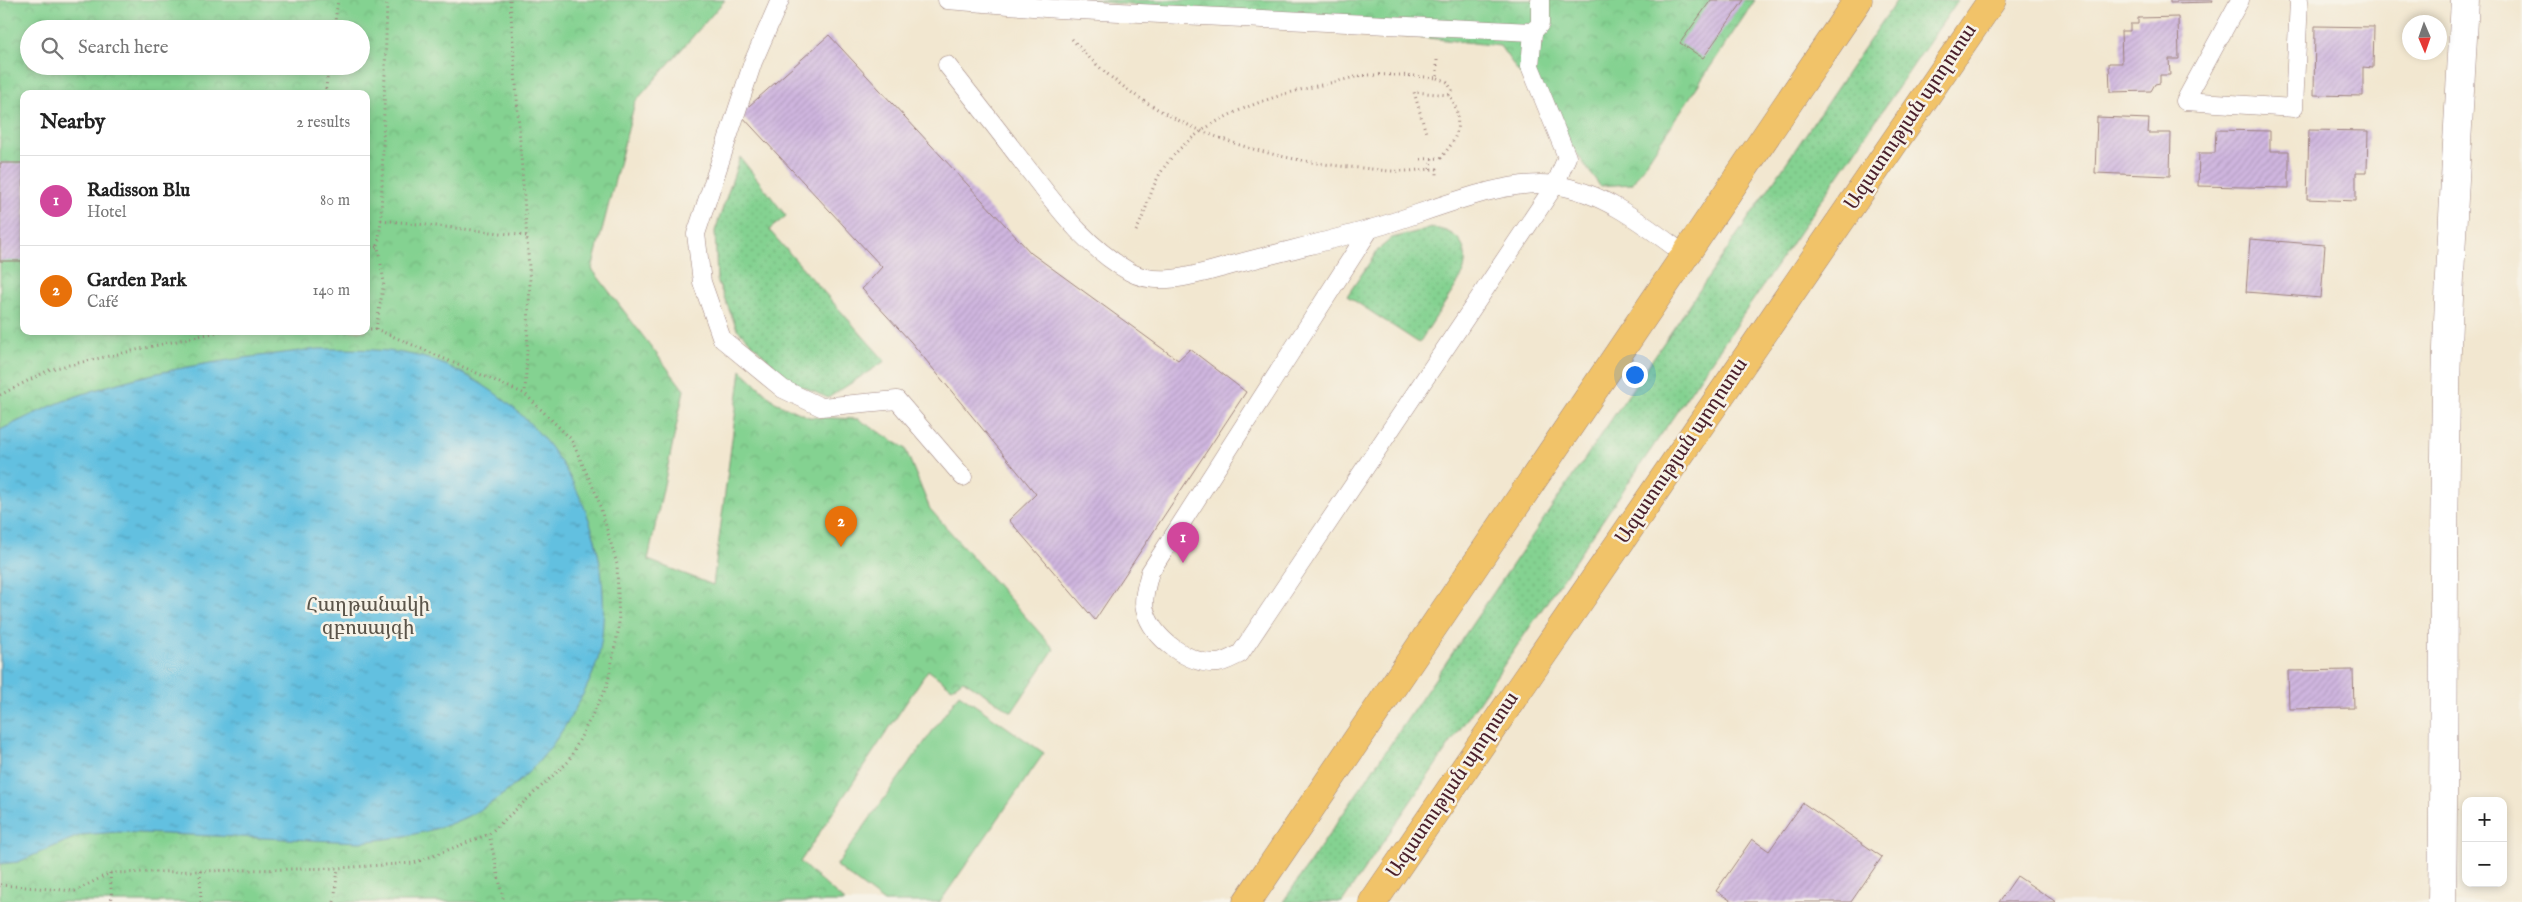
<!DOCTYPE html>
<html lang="en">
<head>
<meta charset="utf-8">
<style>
  body { margin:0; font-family:"IM FELL English","Noto Serif Armenian",serif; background:#f6f6f6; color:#222 }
  .controls { position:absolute; right:15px; bottom:15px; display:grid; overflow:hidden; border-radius:10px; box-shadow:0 2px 8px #0003 }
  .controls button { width:45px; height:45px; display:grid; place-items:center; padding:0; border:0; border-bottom:1px solid #e0e0e0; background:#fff; color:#222; font:25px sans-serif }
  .compass { position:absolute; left:2402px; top:15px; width:45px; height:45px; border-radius:50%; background:#fff; box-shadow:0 2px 8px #0003; rotate:178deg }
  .you { position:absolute; left:1634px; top:374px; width:18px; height:18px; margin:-12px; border:4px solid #fff; border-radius:50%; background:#1a73e8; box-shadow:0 0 0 8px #1a73e833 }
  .badge { display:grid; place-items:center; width:32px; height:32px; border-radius:50%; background:#d1495b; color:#fff; font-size:16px; font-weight:700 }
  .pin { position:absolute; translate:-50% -41px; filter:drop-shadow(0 1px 2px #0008) }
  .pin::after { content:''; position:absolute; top:26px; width:18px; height:15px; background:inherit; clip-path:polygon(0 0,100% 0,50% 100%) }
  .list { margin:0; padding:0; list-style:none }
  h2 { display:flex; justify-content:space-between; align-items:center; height:65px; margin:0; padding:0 20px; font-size:21px }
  h2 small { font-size:16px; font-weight:400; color:#767676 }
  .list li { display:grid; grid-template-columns:32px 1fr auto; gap:15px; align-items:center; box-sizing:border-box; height:90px; padding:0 20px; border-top:1px solid #e0e0e0 }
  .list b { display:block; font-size:19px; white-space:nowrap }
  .list p { margin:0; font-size:16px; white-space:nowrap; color:#767676 }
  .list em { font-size:16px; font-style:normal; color:#767676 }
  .icon { flex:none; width:28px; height:28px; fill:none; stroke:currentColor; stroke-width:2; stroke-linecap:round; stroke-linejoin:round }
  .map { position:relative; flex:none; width:2522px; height:902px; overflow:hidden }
  .search { position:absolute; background:#fff; box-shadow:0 2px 8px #0003; left:20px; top:20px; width:350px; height:55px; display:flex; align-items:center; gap:12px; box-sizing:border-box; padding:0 18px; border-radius:28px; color:#767676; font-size:19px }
  .panel { position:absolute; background:#fff; box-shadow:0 2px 8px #0003; left:20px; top:90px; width:350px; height:245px; border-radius:10px }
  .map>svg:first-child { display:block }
  .grass { fill:url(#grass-dots); stroke:#67785e }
  .park { fill:url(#park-crowns); stroke:#67785e; fill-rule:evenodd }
  .pitch { fill:#84d291; stroke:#67785e }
  .water { fill:url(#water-ripples); stroke:#567086 }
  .building { fill:url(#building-hatch) }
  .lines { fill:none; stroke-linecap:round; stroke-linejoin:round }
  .service-casing { stroke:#9e837e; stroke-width:19 }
  .minor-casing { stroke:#9e837e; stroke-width:29 }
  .primary-casing { stroke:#9e837e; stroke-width:29 }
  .path { stroke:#9e837e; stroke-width:3; stroke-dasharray:1 4; stroke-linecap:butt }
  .service { stroke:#fff; stroke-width:18 }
  .minor { stroke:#fff; stroke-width:28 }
  .primary { stroke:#f1c369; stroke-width:28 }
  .labels { text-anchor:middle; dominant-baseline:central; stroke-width:5; stroke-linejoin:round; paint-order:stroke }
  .street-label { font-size:20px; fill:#4a1f2b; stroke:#f7f3e8 }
  .park-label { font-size:20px; fill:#5b554a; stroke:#f7f3e8 }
</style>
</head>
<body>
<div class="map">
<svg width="2522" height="902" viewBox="0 0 2522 902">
  <defs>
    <pattern id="grass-dots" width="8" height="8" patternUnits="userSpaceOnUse" patternTransform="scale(1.25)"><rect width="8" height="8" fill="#84d291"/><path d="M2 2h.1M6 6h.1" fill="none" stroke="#74b47d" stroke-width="1.8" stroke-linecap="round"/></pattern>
    <pattern id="park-crowns" width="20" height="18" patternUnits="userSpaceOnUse" patternTransform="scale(1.25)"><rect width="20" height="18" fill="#84d291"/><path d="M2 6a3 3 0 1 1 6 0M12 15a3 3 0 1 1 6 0" fill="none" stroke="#74b47d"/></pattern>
    <pattern id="water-ripples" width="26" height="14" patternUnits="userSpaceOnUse" patternTransform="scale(1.25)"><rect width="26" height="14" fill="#62c0e0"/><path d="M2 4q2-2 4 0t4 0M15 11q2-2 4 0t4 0" fill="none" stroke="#539bb6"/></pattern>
    <pattern id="building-hatch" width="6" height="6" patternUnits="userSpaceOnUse" patternTransform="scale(1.25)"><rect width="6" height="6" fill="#cfb6df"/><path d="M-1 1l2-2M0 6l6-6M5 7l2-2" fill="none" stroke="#b39cc0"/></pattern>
  </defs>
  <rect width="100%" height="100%" fill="#f7f3e8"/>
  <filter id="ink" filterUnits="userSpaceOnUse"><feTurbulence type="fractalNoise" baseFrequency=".02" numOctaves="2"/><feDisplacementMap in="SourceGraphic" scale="10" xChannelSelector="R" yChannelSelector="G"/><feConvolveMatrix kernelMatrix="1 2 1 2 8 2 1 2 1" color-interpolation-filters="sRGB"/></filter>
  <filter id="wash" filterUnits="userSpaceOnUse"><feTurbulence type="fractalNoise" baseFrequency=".0096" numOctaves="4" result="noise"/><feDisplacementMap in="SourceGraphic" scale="20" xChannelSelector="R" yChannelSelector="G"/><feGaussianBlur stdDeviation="1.12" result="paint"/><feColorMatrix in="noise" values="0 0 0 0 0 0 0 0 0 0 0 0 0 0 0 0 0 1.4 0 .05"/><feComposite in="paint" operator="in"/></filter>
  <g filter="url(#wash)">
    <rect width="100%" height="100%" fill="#f2e7d0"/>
    <g class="grass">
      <path d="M1897 0H1958L1342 902H1283Z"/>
      <path d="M740 157 786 216 769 230 885 361 828 398 790 381 737 329 717 280 715 231Z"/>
      <path d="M1432 228C1462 231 1472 251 1461 278L1419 343 1347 296 1378 250 1392 238Z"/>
    </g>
    <g class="park">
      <path d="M0 0H725L635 102 592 269 684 390 648 560 713 585 741 370 775 402 809 417 858 419 905 448 930 509 1054 649 1012 712 963 680 952 688 928 670 800 862 845 902H0ZM29 29H361V66H29ZM24 94H366V331H24Z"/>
      <path d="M1085 0H1755L1632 184 1600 186 1500 46Z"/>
    </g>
    <path class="pitch" d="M959 694 1044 753 940 902H884L836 866Z"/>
    <path class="water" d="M319 349C359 349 402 348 440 363 535 401 599 492 603 594 604 616 603 638 598 659 591 681 580 701 568 721 546 759 513 792 474 813 439 832 399 838 360 842L117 832 81 835 18 862 0 864V430C25 418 51 405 77 396 156 368 236 358 319 349Z"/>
    <g id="blocks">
      <g class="building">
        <path d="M1711 0H1744L1703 58 1680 43Z"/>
        <path d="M2170 0H2213L2212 2 2170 3Z"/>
        <path d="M2178 17 2179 59H2169L2170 75H2160V83L2155 84 2151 91 2110 92 2109 63H2122L2121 31H2130V24H2138V18Z"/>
        <path d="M2315 26 2374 27 2373 68 2363 67V96L2314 95Z"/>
        <path d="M829 35 1031 253 1178 360 1190 349 1246 392 1095 620 1009 520 1036 494 911 342 862 289 882 267 740 114Z"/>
        <path d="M2097 117 2149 119 2148 133H2171L2170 176 2095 173Z"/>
        <path d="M2216 130 2270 131V151H2289V188L2198 186 2199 153H2215Z"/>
        <path d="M2309 130 2368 131 2367 172H2356V201L2307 199Z"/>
        <rect x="0" y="163" width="24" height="98"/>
        <path d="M2250 239 2325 245 2321 298 2246 292Z"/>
        <path d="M2353 670 2354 708 2289 709 2288 671Z"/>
        <path d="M1803 803 1882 857 1851 902H1733L1716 891 1752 839 1769 851Z"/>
        <path d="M2017 876 2056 902H1999Z"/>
      </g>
    </g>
  </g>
  <g filter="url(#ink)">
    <use href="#blocks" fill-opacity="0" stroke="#9e837e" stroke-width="1"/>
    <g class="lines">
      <defs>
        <g id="service">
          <path d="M780 0 753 62 696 234 702 282 722 339 783 389 821 407 897 400 963 477"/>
          <path d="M947 0 1058 9 1533 32"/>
          <path d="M2240 0 2185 101 2294 108 2299 0"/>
          <path d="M947 65C973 98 999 131 1024 164 1057 206 1083 245 1130 272 1161 289 1204 272 1236 264 1280 252 1326 242 1370 229 1422 215 1503 177 1555 185 1604 192 1646 226 1684 254"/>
          <path d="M1370 229 1150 572C1147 584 1142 599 1145 610 1153 639 1189 665 1218 663 1225 662 1233 657 1240 654L1555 185 1567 157 1530 66 1533 32 1540 24V0"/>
        </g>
        <path id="minor" d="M2442 902C2445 718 2442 533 2447 349 2451 232 2459 116 2465 0"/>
        <g id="primary">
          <path d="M1247 902 1858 0"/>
          <path d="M1373 902 1992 0"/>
        </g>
      </defs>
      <use href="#service" class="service-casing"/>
      <use href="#minor" class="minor-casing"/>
      <use href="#primary" class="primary-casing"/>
      <g class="path">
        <path d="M510 0 530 282 525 394"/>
        <path d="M334 29 338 0"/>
        <path d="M1072 39C1143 122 1255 160 1361 168 1375 169 1389 172 1403 171 1414 171 1426 169 1437 169V177"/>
        <path d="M1437 78 1447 82 1452 90 1449 95"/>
        <path d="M325 94 329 66"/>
        <path d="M1421 159 1441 158C1445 152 1452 145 1455 137 1460 125 1458 105 1449 95L1414 92 1426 133"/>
        <path d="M1430 169 1432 158"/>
        <path d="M381 220 528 236"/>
        <path d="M1136 231C1147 211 1150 188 1163 169 1198 116 1276 94 1335 82 1347 79 1360 75 1372 75 1394 74 1416 76 1437 78V56"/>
        <path d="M366 247H378"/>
        <path d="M376 329 384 282 378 247 381 220 387 0"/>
        <path d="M0 395 51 369 221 331"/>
        <path d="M489 834 504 902"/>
        <path d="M200 871 201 902"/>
        <path d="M110 873 112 902"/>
        <path d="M0 885 75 891 110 873 338 868 414 863 489 834 568 762 607 686 619 627 617 564 597 496 571 439 525 394 376 329H366"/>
        <path d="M334 902 338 868"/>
      </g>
      <use href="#service" class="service"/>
      <use href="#minor" class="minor"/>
      <use href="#primary" class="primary"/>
    </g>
  </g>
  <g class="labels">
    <g class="street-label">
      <text transform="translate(1911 117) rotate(-56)">Ազատության պողոտա</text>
      <text transform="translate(1682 451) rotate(-56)">Ազատության պողոտա</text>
      <text transform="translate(1453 785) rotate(-56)">Ազատության պողոտա</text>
    </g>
    <g class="park-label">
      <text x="368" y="605">Հաղթանակի<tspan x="368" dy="23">զբոսայգի</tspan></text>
    </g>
  </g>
</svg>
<div class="controls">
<button>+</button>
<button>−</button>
</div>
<svg class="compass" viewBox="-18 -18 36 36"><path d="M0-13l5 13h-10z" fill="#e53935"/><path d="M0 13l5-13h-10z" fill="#767676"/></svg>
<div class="you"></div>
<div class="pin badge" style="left:1183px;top:563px;background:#d1479c">1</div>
<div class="pin badge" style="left:841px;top:547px;background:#e8710a">2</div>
<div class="search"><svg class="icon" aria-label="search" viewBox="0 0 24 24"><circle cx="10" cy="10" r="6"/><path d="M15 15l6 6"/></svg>Search here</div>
<section class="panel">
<h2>Nearby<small>2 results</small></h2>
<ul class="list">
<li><span class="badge" style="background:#d1479c">1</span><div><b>Radisson Blu</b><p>Hotel</p></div><em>80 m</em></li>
<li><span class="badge" style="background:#e8710a">2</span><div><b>Garden Park</b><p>Café</p></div><em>140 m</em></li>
</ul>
</section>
</div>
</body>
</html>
